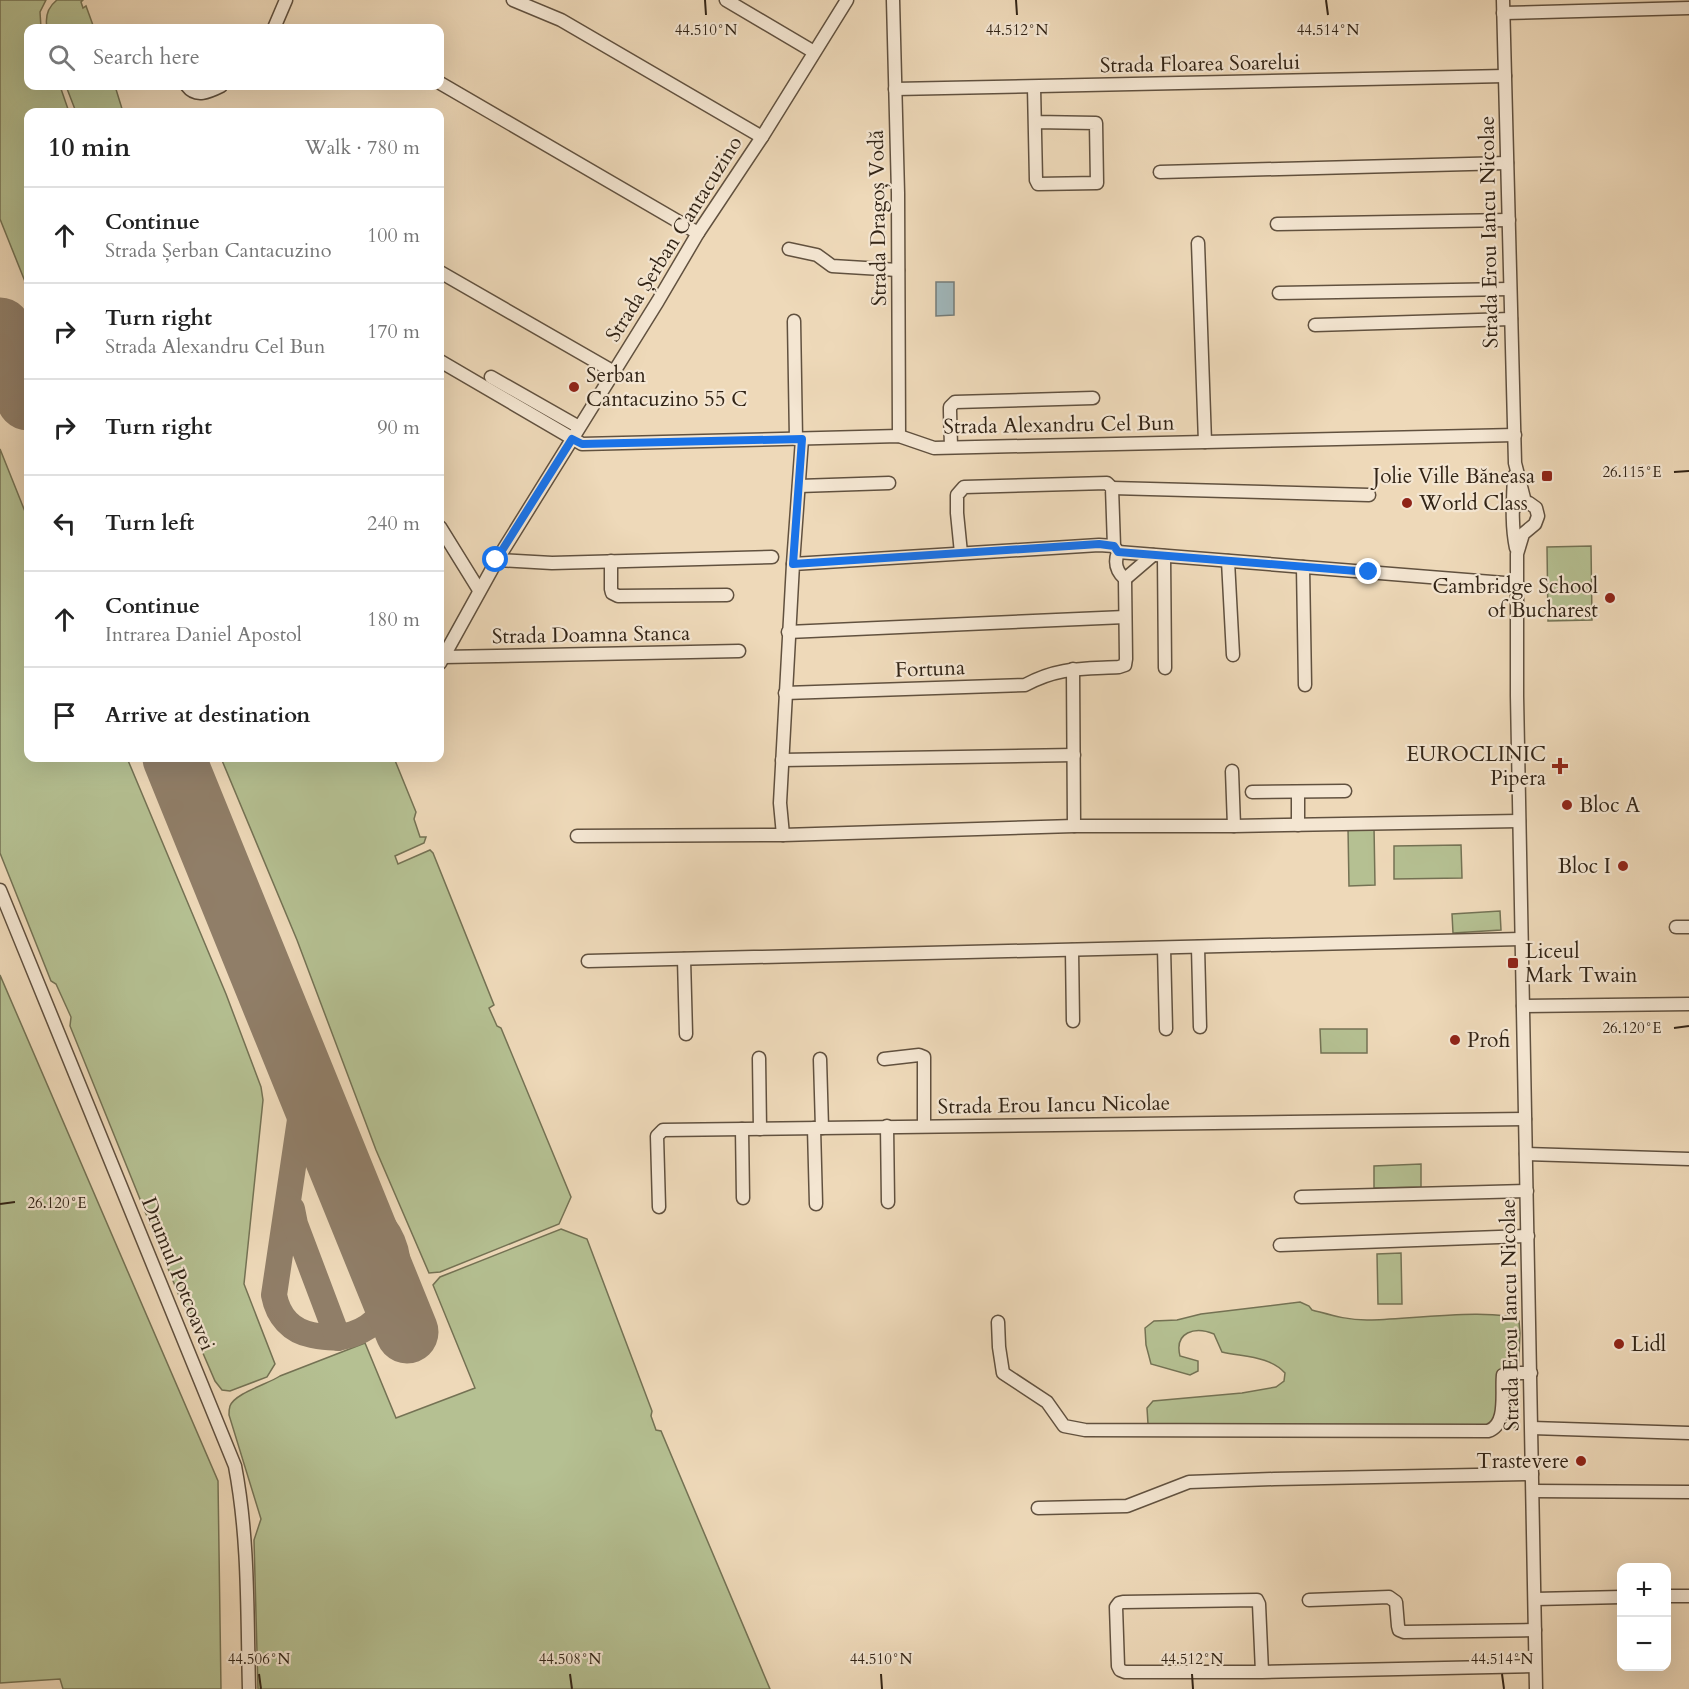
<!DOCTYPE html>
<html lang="en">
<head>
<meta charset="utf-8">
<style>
  body { margin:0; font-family:Cardo,serif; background:#f2f2f2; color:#222 }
  .controls { position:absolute; right:18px; bottom:18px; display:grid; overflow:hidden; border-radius:12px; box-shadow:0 6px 24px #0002 }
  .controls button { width:54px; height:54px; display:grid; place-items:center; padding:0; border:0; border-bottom:2px solid #e0e0e0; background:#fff; color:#222; font:30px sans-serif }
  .stop { position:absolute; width:18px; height:18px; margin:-14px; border:4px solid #1a73e8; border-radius:50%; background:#fff }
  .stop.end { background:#1a73e8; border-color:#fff; box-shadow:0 2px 6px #0008 }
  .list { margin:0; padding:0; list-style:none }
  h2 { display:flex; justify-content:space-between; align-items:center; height:78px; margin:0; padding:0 24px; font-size:26px }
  h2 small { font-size:20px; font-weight:400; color:#767676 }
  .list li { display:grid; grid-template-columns:39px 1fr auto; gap:18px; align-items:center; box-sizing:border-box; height:96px; padding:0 24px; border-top:2px solid #e0e0e0 }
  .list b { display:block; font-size:22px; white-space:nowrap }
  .list p { margin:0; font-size:20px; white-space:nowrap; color:#767676 }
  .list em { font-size:20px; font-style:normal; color:#767676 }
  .icon { flex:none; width:33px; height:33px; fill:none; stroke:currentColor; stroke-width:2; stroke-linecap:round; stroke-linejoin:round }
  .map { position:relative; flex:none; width:1689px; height:1689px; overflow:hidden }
  .search { position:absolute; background:#fff; box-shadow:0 6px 24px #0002; left:24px; top:24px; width:420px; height:66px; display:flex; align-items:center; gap:15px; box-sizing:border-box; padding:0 21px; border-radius:12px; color:#767676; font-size:22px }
  .panel { position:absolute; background:#fff; box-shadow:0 6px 24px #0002; left:24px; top:108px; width:420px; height:654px; border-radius:12px }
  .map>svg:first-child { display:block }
  .green { fill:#b5c092; stroke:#747254; stroke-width:1.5 }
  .water { fill:#a0b7bb; stroke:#747c79; stroke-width:1.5 }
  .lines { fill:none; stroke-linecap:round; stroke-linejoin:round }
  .taxiway { stroke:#907e68; stroke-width:26 }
  .runway { stroke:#907e68; stroke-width:63 }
  .minor-casing { stroke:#61513f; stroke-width:15 }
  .minor { stroke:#f4e6d2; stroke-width:12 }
  .route { stroke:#1a73e8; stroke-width:8 }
  .ticks { fill:none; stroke:#322416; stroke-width:2 }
  .poi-dot { fill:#8f2418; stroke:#f4e6d2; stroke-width:2 }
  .labels { text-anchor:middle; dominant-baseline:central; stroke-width:4.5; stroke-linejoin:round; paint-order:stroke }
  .street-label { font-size:21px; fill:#322416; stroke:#f4e6d2 }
  .poi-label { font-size:21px; fill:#322416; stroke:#f4e6d2; text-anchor:start }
  .ticks-label { font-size:15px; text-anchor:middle; fill:#322416; stroke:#f4e6d2; stroke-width:4.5; stroke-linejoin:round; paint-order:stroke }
</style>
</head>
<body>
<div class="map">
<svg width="1689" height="1689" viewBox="0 0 1689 1689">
  <rect width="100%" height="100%" fill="#eed9b9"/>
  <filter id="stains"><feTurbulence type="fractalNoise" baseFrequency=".00333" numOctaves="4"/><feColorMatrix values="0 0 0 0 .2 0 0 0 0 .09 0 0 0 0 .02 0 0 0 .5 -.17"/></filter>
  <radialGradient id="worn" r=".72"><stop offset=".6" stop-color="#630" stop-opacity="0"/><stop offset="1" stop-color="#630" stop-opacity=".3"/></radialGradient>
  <g class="green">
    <path d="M0 0H46L40 12 41 28H28V86H60L69 112H28V289L0 219Z"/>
    <path d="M57 0H83L81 2 83 8 86 6 94 28H47C45 17 48 7 57 0Z"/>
    <path d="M66 86H115L123 112H76Z"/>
    <path d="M0 449 28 519V758H127L226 994 261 1087 263 1100 244 1284 275 1364 267 1377 230 1391 222 1390 215 1381 199 1344 200 1336 186 1304 180 1298 70 1026 71 1017 56 984 51 981 0 853Z"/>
    <path d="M1591 546 1592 620 1548 621 1547 547Z"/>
    <path d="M221 758H394L416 812 414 819 420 837H426L424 843 395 856 398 864 430 850 433 853 494 1005 489 1008 497 1026 501 1028 571 1197 559 1224 440 1272 429 1273 376 1150 297 940Z"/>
    <path d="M1374 827 1375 885 1349 886 1348 828Z"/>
    <path d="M1461 845 1462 878 1394 879V846Z"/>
    <path d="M1500 911 1501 930 1453 933 1452 914Z"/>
    <path d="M0 975 218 1481 221 1689H63L60 1679 0 1683Z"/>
    <path d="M1320 1029H1367V1053H1321Z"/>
    <path d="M1421 1164V1187L1374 1188V1166Z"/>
    <path d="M561 1229 587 1239 652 1411 651 1416 656 1430 661 1431 770 1689H258L254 1540 261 1519 229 1415C229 1412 229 1409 230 1406 235 1393 268 1384 280 1376L365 1343 396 1418 475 1388 433 1285 440 1277Z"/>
    <path d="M1401 1253 1402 1304H1378L1377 1254Z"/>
    <path d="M1300 1302 1309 1306 1312 1310C1331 1315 1346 1320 1367 1320 1395 1321 1501 1306 1519 1321L1520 1333 1516 1428 1148 1424 1147 1408 1153 1401 1242 1393 1276 1387 1284 1381 1285 1373C1270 1356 1243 1357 1222 1352L1214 1334C1195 1326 1174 1332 1180 1356L1198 1361V1371L1190 1375 1151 1364 1146 1345 1145 1328 1154 1321 1177 1320 1201 1314Z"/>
  </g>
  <path class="water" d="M936 282H954V315L936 316Z"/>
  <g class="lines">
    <g class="taxiway">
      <path d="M297 1060 300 1084 301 1113 274 1295C278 1316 291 1331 312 1335 327 1338 339 1339 353 1334 400 1318 413 1254 378 1220 372 1214 363 1209 355 1204"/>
      <path d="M292 1209 295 1224 338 1338"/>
    </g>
    <g class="runway">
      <path d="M0 329 28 399"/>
      <path d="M174 758 407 1332"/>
    </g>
    <defs>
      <g id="minor">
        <path d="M513 0 561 20 762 137"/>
        <path d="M726 0 814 52"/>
        <path d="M893 0 898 193 899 436"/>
        <path d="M1503 0 1515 463 1525 502"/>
        <path d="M1503 13 1689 8"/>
        <path d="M274 28 286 0"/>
        <path d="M440 83 698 233"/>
        <path d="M187 86C196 98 209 92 221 86"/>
        <path d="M1034 87 1036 180 1038 184 1097 183 1096 123 1035 122"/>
        <path d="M895 89 1505 76"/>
        <path d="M1160 172 1507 163"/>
        <path d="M1277 224 1509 220"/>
        <path d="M1198 243 1205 442"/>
        <path d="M789 249 817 255 832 266 898 270"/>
        <path d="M440 272 614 372"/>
        <path d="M1279 293 1510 289"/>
        <path d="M794 321 796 439"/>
        <path d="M1315 325 1511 319"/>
        <path d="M440 361 582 444 899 436 934 448 1515 435"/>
        <path d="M491 377 579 427"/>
        <path d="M951 447 950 411V407L955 402 1093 398"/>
        <path d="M1514 476C1513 501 1511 524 1516 548"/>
        <path d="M799 486 889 483"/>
        <path d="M1112 488 1369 495"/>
        <path d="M1514 508 1521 503H1529L1536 508 1538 516 1535 524 1523 534 1517 554V696L1536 1689"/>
        <path d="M440 527 479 590"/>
        <path d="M1118 552 1517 584"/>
        <path d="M1164 556 1165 668"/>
        <path d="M497 560 552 563 772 557"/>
        <path d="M611 561V589L612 593 618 596 727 595"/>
        <path d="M1228 561 1233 655"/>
        <path d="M793 564 802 439"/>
        <path d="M1303 567 1305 685"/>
        <path d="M1125 579 1153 555"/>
        <path d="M788 632 1125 617"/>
        <path d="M443 657 739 651"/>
        <path d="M440 663 497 560 658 301 698 233 762 137 847 0"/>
        <path d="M1073 669 1074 826"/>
        <path d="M785 693 1025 685C1058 667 1082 669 1119 667L1125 665 1126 659 1125 579C1116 571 1114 563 1118 552L1114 546 1112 488 1107 483 964 487 957 495V513L961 553"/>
        <path d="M782 760 1074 755"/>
        <path d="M1232 771 1234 826"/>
        <path d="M1252 792 1345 791"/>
        <path d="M1298 792V825"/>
        <path d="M783 835 780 803 793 564 1099 545 1114 546"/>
        <path d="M577 836 783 835 1074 826H1234L1519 821"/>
        <path d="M0 890 235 1466C249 1539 247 1614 249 1689"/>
        <path d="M1676 927H1689"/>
        <path d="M1198 947 1200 1027"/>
        <path d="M1164 948 1166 1029"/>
        <path d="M1072 950 1073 1021"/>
        <path d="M684 959 686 1034"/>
        <path d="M588 961 1521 939"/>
        <path d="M1523 1006 1689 1004"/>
        <path d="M759 1058 760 1129"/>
        <path d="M820 1059 822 1128"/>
        <path d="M884 1059 919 1055 924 1057V1126"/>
        <path d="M887 1126 888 1202"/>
        <path d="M814 1128 816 1204"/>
        <path d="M742 1129 743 1198"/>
        <path d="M1526 1154 1689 1159"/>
        <path d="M1301 1197 1527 1191"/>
        <path d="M659 1207 657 1136 663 1130 1525 1119"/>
        <path d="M1280 1245 1528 1236"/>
        <path d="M998 1322 999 1347 1003 1373 1047 1402 1064 1426 1085 1430 1488 1431C1508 1425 1501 1391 1503 1375L1509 1373H1531"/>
        <path d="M1532 1428 1689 1433"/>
        <path d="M1533 1491 1689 1492"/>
        <path d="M1038 1508 1127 1506 1189 1482 1274 1479 1532 1474"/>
        <path d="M1666 1596H1689"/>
        <path d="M1535 1599 1622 1597"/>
        <path d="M1309 1600 1389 1597 1396 1602 1398 1626 1399 1630 1404 1632 1535 1630"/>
        <path d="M1262 1672 1259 1604 1257 1600 1123 1602 1119 1603 1116 1607 1118 1666 1120 1670 1125 1672H1262L1535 1666"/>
      </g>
    </defs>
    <use href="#minor" class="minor-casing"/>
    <use href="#minor" class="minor"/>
  </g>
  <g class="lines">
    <path class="route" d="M496 560 572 439 582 444 802 439 793 564 1099 544 1114 546 1118 552 1369 572"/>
  </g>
  <path class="ticks" d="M705 0 706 15M1016 0 1017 15M1326 0 1328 15M1674 472 1689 471M1674 1028 1689 1026M0 1204 15 1202M259 1674 261 1689M570 1674 572 1689M881 1674 882 1689M1192 1674 1193 1689M1502 1674 1504 1689"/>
  <g class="poi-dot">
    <circle cx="574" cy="387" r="6"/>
    <rect x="1541" y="470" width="12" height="12" rx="3"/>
    <circle cx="1407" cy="503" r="6"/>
    <circle cx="1610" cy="598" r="6"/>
    <path d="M1557 757h6v6h6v6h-6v6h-6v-6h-6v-6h6z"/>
    <circle cx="1567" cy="805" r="6"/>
    <circle cx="1623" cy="866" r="6"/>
    <rect x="1507" y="957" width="12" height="12" rx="3"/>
    <circle cx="1455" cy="1040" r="6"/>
    <circle cx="1619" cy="1344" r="6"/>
    <circle cx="1581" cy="1461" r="6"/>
  </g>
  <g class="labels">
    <g class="street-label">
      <text transform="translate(1200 64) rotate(-1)">Strada Floarea Soarelui</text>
      <text transform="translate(878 218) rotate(-91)">Strada Dragoș Vodă</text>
      <text transform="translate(1489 232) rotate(-91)">Strada Erou Iancu Nicolae</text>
      <text transform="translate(674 239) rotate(-58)">Strada Șerban Cantacuzino</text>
      <text transform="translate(1059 425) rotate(-1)">Strada Alexandru Cel Bun</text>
      <text transform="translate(591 635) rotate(-1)">Strada Doamna Stanca</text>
      <text transform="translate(930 669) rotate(-2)">Fortuna</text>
      <text transform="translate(1054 1105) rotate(-1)">Strada Erou Iancu Nicolae</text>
      <text transform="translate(178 1274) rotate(68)">Drumul Potcoavei</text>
      <text transform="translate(1510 1315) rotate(-91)">Strada Erou Iancu Nicolae</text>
    </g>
    <g class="poi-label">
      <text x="586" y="375">Serban<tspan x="586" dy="24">Cantacuzino 55 C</tspan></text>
      <text x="1535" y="476" text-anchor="end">Jolie Ville Băneasa</text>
      <text x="1419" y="503">World Class</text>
      <text x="1598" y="586" text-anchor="end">Cambridge School<tspan x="1598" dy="24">of Bucharest</tspan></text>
      <text x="1546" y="754" text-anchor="end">EUROCLINIC<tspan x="1546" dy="24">Pipera</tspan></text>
      <text x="1579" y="805">Bloc A</text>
      <text x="1611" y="866" text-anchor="end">Bloc I</text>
      <text x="1525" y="951">Liceul<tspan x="1525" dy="24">Mark Twain</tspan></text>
      <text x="1467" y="1040">Profi</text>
      <text x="1631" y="1344">Lidl</text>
      <text x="1569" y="1461" text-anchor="end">Trastevere</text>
    </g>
  </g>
  <g class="ticks-label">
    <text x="706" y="35">44.510°N</text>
    <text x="1017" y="35">44.512°N</text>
    <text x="1328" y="35">44.514°N</text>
    <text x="1632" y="477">26.115°E</text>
    <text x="1632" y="1033">26.120°E</text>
    <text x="57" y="1208">26.120°E</text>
    <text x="259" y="1664">44.506°N</text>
    <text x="570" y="1664">44.508°N</text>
    <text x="881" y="1664">44.510°N</text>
    <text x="1192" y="1664">44.512°N</text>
    <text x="1502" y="1664">44.514°N</text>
  </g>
  <rect width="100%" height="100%" filter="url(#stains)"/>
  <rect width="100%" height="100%" fill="url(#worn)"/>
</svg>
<div class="controls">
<button>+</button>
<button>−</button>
</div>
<div class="stop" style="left:496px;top:560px"></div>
<div class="stop end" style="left:1369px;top:572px"></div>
<div class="search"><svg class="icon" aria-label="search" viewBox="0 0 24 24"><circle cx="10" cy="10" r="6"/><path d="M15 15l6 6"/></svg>Search here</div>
<section class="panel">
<h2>10 min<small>Walk · 780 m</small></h2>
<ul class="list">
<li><svg class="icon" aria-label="ahead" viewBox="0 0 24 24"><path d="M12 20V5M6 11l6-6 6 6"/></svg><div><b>Continue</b><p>Strada Șerban Cantacuzino</p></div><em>100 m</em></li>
<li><svg class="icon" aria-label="right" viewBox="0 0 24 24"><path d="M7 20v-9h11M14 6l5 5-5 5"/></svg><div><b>Turn right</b><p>Strada Alexandru Cel Bun</p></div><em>170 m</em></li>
<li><svg class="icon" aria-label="right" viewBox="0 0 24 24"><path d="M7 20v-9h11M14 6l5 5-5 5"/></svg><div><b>Turn right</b></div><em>90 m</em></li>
<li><svg class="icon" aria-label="left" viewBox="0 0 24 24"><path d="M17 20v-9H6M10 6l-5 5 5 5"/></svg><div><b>Turn left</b></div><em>240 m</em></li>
<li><svg class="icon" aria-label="ahead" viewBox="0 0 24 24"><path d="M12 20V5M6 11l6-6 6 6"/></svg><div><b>Continue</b><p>Intrarea Daniel Apostol</p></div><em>180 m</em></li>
<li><svg class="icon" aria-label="arrive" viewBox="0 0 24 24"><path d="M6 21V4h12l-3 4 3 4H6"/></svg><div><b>Arrive at destination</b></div></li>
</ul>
</section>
</div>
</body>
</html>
